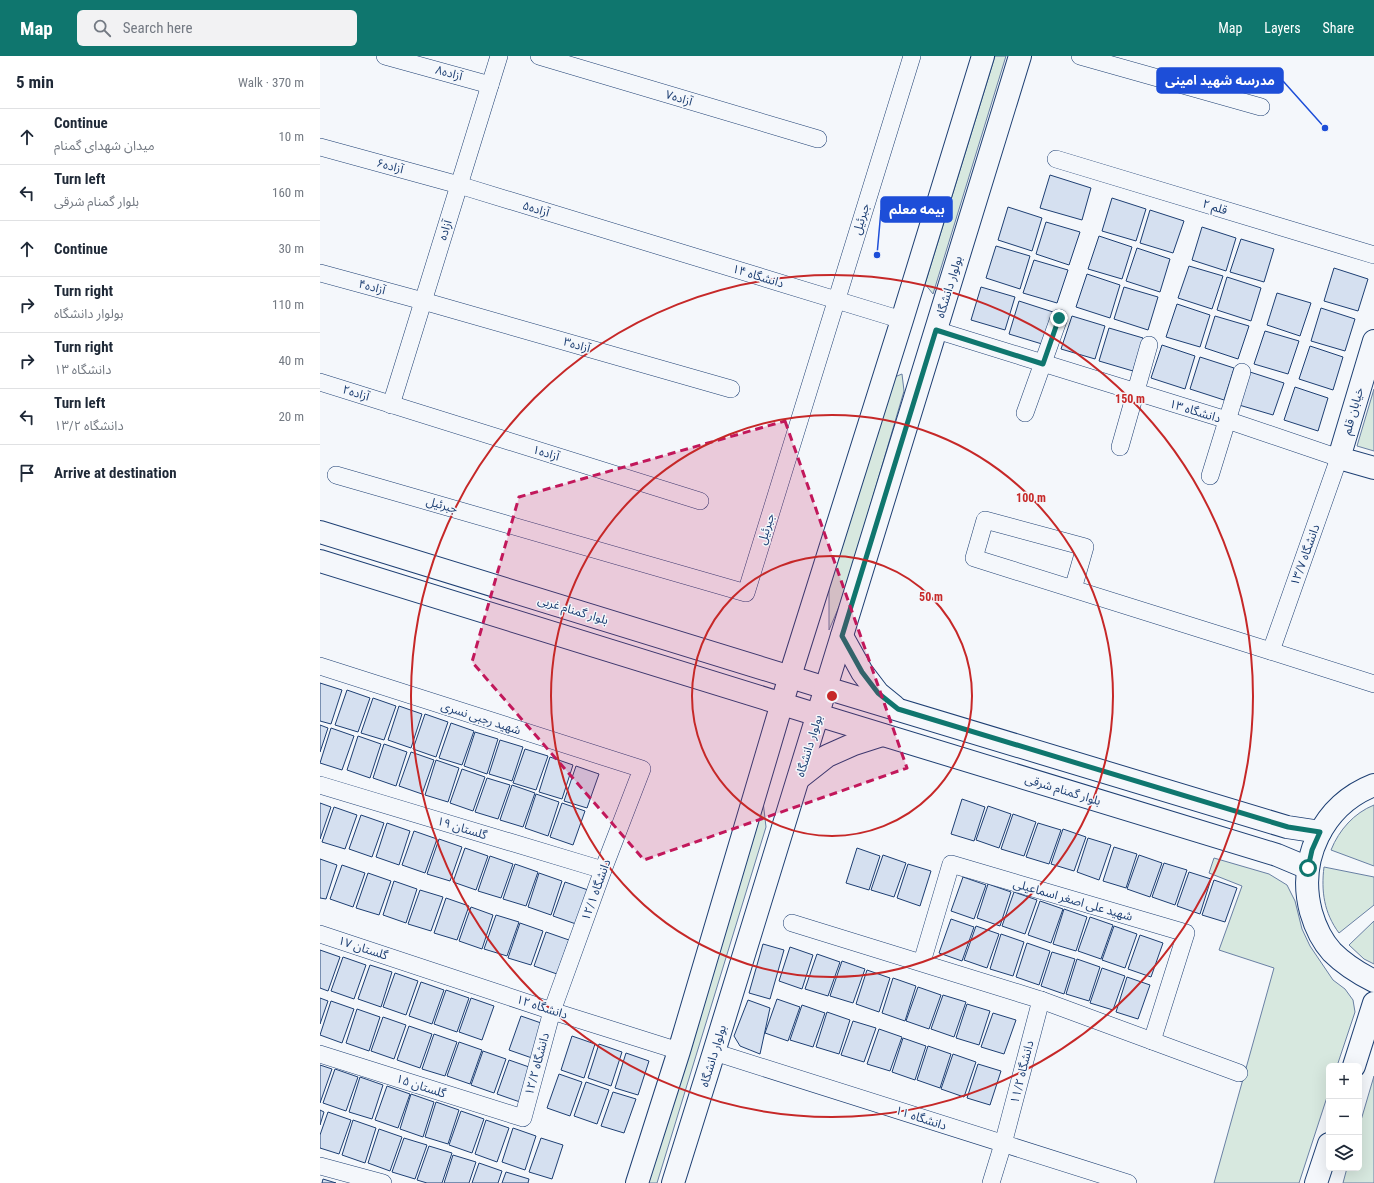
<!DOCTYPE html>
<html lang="en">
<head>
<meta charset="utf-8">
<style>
  body { margin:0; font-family:"Roboto Condensed","Noto Sans Arabic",sans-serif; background:#f2f2f3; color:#1f2937 }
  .controls { position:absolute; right:12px; bottom:12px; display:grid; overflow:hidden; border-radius:6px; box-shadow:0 4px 16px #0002 }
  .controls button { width:36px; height:36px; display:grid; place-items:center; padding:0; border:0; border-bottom:1px solid #e0e1e3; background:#fff; color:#1f2937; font:20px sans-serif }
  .stop { position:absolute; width:12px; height:12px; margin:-9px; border:3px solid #0f766e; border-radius:50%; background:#fff }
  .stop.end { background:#0f766e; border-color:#fff; box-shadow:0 1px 4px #0008 }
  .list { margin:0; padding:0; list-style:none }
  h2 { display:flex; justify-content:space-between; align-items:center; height:52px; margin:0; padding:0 16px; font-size:17px }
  h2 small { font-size:13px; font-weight:400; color:#747a83 }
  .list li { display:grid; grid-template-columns:26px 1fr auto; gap:12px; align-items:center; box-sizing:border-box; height:56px; padding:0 16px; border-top:1px solid #e0e1e3 }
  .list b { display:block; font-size:15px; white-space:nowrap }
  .list p { margin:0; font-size:13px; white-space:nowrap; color:#747a83 }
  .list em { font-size:13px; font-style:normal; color:#747a83 }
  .icon { flex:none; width:22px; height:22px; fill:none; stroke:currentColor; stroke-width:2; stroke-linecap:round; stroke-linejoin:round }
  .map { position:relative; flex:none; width:1054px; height:1127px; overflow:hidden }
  header { display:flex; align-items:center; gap:24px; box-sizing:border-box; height:56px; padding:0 20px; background:#0f766e; color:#fff }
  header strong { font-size:19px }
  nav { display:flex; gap:22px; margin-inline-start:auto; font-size:14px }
  .search { width:280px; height:36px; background:#f2f2f3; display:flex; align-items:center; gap:10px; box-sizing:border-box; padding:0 14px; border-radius:6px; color:#747a83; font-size:15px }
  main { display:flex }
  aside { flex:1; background:#fff }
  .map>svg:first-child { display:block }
  .green { fill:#d7e8df; stroke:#687fa3 }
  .building { fill:#d5e0f0; stroke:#1d3f73 }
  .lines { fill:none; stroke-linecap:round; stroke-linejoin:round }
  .street-casing { stroke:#1d3f73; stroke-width:18 }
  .secondary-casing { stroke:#1d3f73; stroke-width:24 }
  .street { stroke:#f4f7fb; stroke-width:17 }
  .secondary { stroke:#f4f7fb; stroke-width:22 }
  .route { stroke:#0f766e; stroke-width:5 }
  .marked { fill:#c2185b; fill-opacity:0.2; stroke:#c2185b; stroke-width:3; stroke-dasharray:8 5; stroke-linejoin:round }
  .ring { fill:none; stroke:#c62828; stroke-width:2 }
  .labels { text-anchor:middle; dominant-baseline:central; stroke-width:3; stroke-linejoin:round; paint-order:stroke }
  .street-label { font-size:12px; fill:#1d3f73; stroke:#f4f7fb }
  .centre { fill:#c62828; stroke:#f4f7fb; stroke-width:2 }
  .ring-label { font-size:12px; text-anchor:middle; font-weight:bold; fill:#c62828; stroke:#f4f7fb; stroke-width:3; stroke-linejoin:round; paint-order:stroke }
  .leader { fill:none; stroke:#1d4ed8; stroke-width:1.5 }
  .callout-dot { fill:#1d4ed8; stroke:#f4f7fb; stroke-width:1.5 }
  .callout { fill:#1d4ed8; stroke:#1d4ed8; stroke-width:1.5 }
  .callout-label { font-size:13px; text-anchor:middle; font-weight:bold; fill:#fff }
</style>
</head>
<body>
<header>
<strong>Map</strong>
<div class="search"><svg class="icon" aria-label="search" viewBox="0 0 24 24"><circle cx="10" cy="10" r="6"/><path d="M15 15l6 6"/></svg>Search here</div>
<nav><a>Map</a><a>Layers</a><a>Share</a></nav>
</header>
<main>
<aside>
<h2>5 min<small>Walk · 370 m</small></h2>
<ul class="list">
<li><svg class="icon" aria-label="ahead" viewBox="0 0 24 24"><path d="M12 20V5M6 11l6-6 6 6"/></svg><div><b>Continue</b><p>میدان شهدای گمنام</p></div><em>10 m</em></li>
<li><svg class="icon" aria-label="left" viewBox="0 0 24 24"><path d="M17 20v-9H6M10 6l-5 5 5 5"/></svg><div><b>Turn left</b><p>بلوار گمنام شرقی</p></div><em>160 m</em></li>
<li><svg class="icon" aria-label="ahead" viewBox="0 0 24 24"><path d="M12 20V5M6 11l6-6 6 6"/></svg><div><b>Continue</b></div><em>30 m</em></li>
<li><svg class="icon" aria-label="right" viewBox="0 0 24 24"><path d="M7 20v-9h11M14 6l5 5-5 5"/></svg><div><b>Turn right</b><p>بولوار دانشگاه</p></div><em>110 m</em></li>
<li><svg class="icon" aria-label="right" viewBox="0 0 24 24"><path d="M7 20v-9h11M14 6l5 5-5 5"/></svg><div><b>Turn right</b><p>دانشگاه ۱۳</p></div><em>40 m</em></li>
<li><svg class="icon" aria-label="left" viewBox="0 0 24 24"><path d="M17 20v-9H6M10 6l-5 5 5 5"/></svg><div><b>Turn left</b><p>دانشگاه ۱۳/۲</p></div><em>20 m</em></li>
<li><svg class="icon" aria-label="arrive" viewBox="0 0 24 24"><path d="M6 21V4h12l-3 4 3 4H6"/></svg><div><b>Arrive at destination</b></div></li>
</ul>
</aside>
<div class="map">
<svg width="1054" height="1127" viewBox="0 0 1054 1127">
  <rect width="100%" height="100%" fill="#f4f7fb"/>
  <g class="green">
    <path d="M675 0H686L613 238 605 228Z"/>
    <path d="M582 318 584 335 524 539 509 574V522L572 322Z"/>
    <path d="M1054 333V395L1037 390Z"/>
    <path d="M443 745 446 771 337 1127H326Z"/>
    <path d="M1054 749V810L1011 794C1019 774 1034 757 1054 749Z"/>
    <path d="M894 802 949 818 967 829 975 845 982 873 990 890 1013 924 1025 933 1033 944 1035 956 1017 1010H1009V1035L979 1127H894L954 912 899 894 922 830 889 817Z"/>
    <path d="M1004 811 1054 821V849L1019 877C1004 857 1001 835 1004 811Z"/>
    <path d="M1054 865V908L1044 903 1029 889Z"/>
    <path d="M1054 1020V1127H1023L1027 1112H1039V1071Z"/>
  </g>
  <g class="building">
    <path d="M730 119 771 132 762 164 720 152Z"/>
    <path d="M792 142 826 153 816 185 782 175Z"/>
    <path d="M688 151 722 162 712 195 678 184Z"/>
    <path d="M830 154 864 165 853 197 820 187Z"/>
    <path d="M726 166 760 176 749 209 716 198Z"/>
    <path d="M882 171 916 182 906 215 872 204Z"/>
    <path d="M779 180 812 191 802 223 768 213Z"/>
    <path d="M921 183 954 193 944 226 910 216Z"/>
    <path d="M676 190 710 200 700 233 666 222Z"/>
    <path d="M817 192 850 203 840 236 806 225Z"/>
    <path d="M714 204 748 214 737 247 703 237Z"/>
    <path d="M869 210 903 220 892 253 858 242Z"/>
    <path d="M1014 212 1048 223 1038 255 1004 245Z"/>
    <path d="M767 218 800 229 790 262 756 251Z"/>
    <path d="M907 221 941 232 931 265 897 254Z"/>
    <path d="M661 231 695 241 685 274 651 264Z"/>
    <path d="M804 231 838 241 828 274 794 263Z"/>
    <path d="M957 237 991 247 980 280 947 269Z"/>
    <path d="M699 245 733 256 722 288 689 278Z"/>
    <path d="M857 248 890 259 880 291 846 281Z"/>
    <path d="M1001 252 1035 263 1025 295 991 285Z"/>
    <path d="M752 260 785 270 775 303 741 293Z"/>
    <path d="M895 260 929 270 918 303 885 292Z"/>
    <path d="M789 272 823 282 813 315 779 305Z"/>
    <path d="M945 275 979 285 968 318 934 308Z"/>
    <path d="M842 289 875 300 865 333 831 322Z"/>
    <path d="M990 290 1023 301 1013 334 979 323Z"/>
    <path d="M880 301 914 312 904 344 870 333Z"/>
    <path d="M930 316 964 327 953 359 919 349Z"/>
    <path d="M975 331 1008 342 998 375 964 364Z"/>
    <path d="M0 627 22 634 11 668 0 665Z"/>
    <path d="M27 634 50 642 38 676 15 669Z"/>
    <path d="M53 642 76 650 64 684 41 677Z"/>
    <path d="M79 650 102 658 91 692 68 684Z"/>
    <path d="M105 658 128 666 116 701 93 693Z"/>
    <path d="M131 667 154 675 142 709 119 702Z"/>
    <path d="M0 669 8 672 0 696Z"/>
    <path d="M11 672 34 680 22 714 0 707Z"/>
    <path d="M155 676 178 683 167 718 144 710Z"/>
    <path d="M38 680 61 688 50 722 27 714Z"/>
    <path d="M180 684 203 691 192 725 169 718Z"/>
    <path d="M64 688 87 696 76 730 53 722Z"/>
    <path d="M205 693 228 700 216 734 193 727Z"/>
    <path d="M91 696 114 704 102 738 79 730Z"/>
    <path d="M230 701 253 709 242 743 219 736Z"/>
    <path d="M116 704 139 712 128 746 105 739Z"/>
    <path d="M256 710 279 718 267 752 244 745Z"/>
    <path d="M142 713 165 721 153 755 130 747Z"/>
    <path d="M167 722 190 729 178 763 155 756Z"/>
    <path d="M192 729 215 737 203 771 180 764Z"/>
    <path d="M216 738 239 746 228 780 205 772Z"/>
    <path d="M642 743 665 751 654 785 631 778Z"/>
    <path d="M0 747 11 751 0 783Z"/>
    <path d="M242 747 265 755 253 789 230 781Z"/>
    <path d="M668 750 691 758 679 792 656 784Z"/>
    <path d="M14 751 37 759 25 793 2 786Z"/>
    <path d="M693 758 716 766 704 800 681 793Z"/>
    <path d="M41 759 64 767 52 801 29 793Z"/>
    <path d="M67 767 90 775 79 809 56 801Z"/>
    <path d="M718 767 741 774 729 808 706 801Z"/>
    <path d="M743 773 766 781 754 815 731 808Z"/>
    <path d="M94 775 117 783 105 817 82 809Z"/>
    <path d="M768 782 791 789 779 824 757 816Z"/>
    <path d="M119 783 142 791 130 825 107 818Z"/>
    <path d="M794 791 817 798 806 832 783 825Z"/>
    <path d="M145 792 168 800 156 834 133 826Z"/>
    <path d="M537 792 560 800 549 834 526 827Z"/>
    <path d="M563 799 586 807 574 841 551 834Z"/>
    <path d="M819 799 842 807 830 841 807 833Z"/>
    <path d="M170 800 193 808 181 842 158 835Z"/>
    <path d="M0 803 17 809 6 843 0 842Z"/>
    <path d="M844 807 867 814 855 849 832 841Z"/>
    <path d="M195 808 218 816 206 850 183 843Z"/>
    <path d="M588 808 611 815 600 850 577 842Z"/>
    <path d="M22 809 45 817 33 851 10 843Z"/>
    <path d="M869 816 891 823 880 858 857 850Z"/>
    <path d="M48 817 71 825 59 859 36 852Z"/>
    <path d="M219 817 242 825 231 859 208 851Z"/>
    <path d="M643 821 666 829 654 863 631 855Z"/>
    <path d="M894 824 917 832 905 866 882 859Z"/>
    <path d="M74 825 97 833 86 867 63 859Z"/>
    <path d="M245 826 268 834 256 868 233 860Z"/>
    <path d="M668 828 691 836 680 870 657 862Z"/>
    <path d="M100 834 123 841 111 875 88 868Z"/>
    <path d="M694 836 717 844 705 878 682 870Z"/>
    <path d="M126 842 149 850 137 884 114 877Z"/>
    <path d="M720 845 743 853 731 887 708 879Z"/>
    <path d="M151 851 173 859 162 893 139 885Z"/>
    <path d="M744 853 767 861 756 895 733 888Z"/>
    <path d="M176 859 199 866 187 900 164 893Z"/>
    <path d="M770 861 793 869 781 903 758 895Z"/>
    <path d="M631 863 654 871 642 905 619 897Z"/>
    <path d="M200 867 223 875 211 909 188 902Z"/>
    <path d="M656 870 679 878 667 912 644 904Z"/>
    <path d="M794 870 817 878 805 912 782 904Z"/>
    <path d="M226 876 249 884 237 918 214 910Z"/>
    <path d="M681 878 704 886 693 920 670 913Z"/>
    <path d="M820 879 843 887 831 921 808 913Z"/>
    <path d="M707 887 730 895 719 929 696 921Z"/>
    <path d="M443 888 464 894 450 943 429 937Z"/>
    <path d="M470 891 493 899 482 933 459 925Z"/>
    <path d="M0 894 20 901 8 935 0 932Z"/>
    <path d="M732 896 755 903 744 938 721 930Z"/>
    <path d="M497 898 520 906 508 940 485 933Z"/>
    <path d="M23 901 46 909 34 943 11 935Z"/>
    <path d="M757 903 780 911 769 945 746 938Z"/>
    <path d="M522 905 545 913 533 947 510 940Z"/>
    <path d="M50 909 72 916 61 951 38 943Z"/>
    <path d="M782 912 805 920 793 954 770 947Z"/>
    <path d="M547 914 570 922 559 956 536 948Z"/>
    <path d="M75 917 98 925 86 959 63 951Z"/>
    <path d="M807 921 830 929 818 963 796 956Z"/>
    <path d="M573 922 596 930 585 965 562 957Z"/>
    <path d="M101 926 124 934 112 968 89 960Z"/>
    <path d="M598 931 621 939 609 973 586 965Z"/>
    <path d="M126 934 149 942 137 976 114 968Z"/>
    <path d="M623 939 646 946 634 981 611 973Z"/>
    <path d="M0 942 8 945 0 968Z"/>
    <path d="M151 942 174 950 162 984 139 976Z"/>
    <path d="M457 943 480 951 468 985 445 977Z"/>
    <path d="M428 944 450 952 440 998 420 990 414 980Z"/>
    <path d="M11 945 34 953 22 987 0 979Z"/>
    <path d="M647 948 670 955 659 989 636 982Z"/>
    <path d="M482 949 505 957 493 991 470 984Z"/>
    <path d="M37 953 60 961 49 995 26 987Z"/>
    <path d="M507 956 530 964 519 998 496 991Z"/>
    <path d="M673 957 696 964 684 998 661 991Z"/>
    <path d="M201 960 224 968 212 1002 189 994Z"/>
    <path d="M63 961 86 969 74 1003 51 995Z"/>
    <path d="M533 965 556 972 544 1006 521 999Z"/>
    <path d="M89 970 112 978 100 1012 77 1004Z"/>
    <path d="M559 973 582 981 570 1015 547 1008Z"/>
    <path d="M114 978 137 986 125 1020 102 1013Z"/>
    <path d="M252 980 275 988 264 1022 241 1014Z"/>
    <path d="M583 982 606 990 595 1024 572 1016Z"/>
    <path d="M139 986 162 994 150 1028 127 1020Z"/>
    <path d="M279 988 302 996 291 1030 268 1022Z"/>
    <path d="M608 990 631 998 620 1032 597 1024Z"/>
    <path d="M163 995 186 1003 174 1037 151 1029Z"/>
    <path d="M306 997 329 1005 318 1039 295 1032Z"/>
    <path d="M633 998 656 1006 644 1041 621 1033Z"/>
    <path d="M189 1004 212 1012 200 1046 177 1038Z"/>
    <path d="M658 1008 681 1015 670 1049 647 1042Z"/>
    <path d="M0 1009 12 1013 0 1047Z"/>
    <path d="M15 1013 38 1021 26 1055 3 1047Z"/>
    <path d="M239 1018 262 1026 250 1060 227 1052Z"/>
    <path d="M40 1021 63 1029 52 1063 29 1056Z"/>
    <path d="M266 1026 289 1034 277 1068 254 1060Z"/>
    <path d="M67 1030 90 1038 78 1072 55 1064Z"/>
    <path d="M293 1036 316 1043 304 1077 281 1070Z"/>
    <path d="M91 1038 114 1046 103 1081 80 1073Z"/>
    <path d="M116 1046 139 1054 128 1088 105 1081Z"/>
    <path d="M0 1054 4 1056 0 1069Z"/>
    <path d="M141 1055 164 1063 152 1097 129 1089Z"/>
    <path d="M8 1056 31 1064 19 1098 0 1092V1079Z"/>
    <path d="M33 1064 56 1072 45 1107 22 1099Z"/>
    <path d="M166 1064 189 1072 177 1106 155 1098Z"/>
    <path d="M193 1072 216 1080 205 1114 182 1106Z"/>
    <path d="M59 1073 82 1081 70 1115 48 1107Z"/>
    <path d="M84 1082 107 1089 95 1123 72 1116Z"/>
    <path d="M221 1082 243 1089 232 1123 209 1116Z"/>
    <path d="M109 1090 132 1097 122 1127H107L97 1124Z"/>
    <path d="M133 1099 156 1106 149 1127H124Z"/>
    <path d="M159 1107 182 1115 178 1127H152Z"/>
    <path d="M186 1116 209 1123 208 1127H182Z"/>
    <path d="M3 1123 16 1127H2Z"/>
  </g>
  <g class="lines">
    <defs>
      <g id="street">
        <path d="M65 0 170 29"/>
        <path d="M219 0 498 83"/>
        <path d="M760 0 941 51"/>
        <path d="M0 91 139 129 582 264"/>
        <path d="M736 103 1054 199"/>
        <path d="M0 217 103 245 411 333"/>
        <path d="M616 274 907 364 1019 402 951 595"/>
        <path d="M0 326 380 445"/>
        <path d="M71 349 179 0"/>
        <path d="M705 357 739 262"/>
        <path d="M800 391 829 289"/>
        <path d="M16 419 426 537 592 0"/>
        <path d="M890 420 922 316"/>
        <path d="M753 533 765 491 665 464 654 502C787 544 921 585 1054 628"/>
        <path d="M0 610 322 713 283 814 232 955 203 1062 0 998"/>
        <path d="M0 729 283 814"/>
        <path d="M472 867 721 944 919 1017"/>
        <path d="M0 878 232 955 359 995"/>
        <path d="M602 906 631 808 866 877 832 985"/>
        <path d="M394 996 808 1127"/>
        <path d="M0 1110 63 1127"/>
        <path d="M671 1127 683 1088 721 944"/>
      </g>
      <g id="secondary">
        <path d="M1054 285 1019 402 1054 412"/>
        <path d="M0 476 506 632 967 771 1000 776"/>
        <path d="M0 505 498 659 957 799 988 812"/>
        <path d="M522 580 542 616 558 637 574 650"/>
        <path d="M479 722 507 700 534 688 562 679"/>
        <path d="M1054 729C1003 749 977 803 991 856 995 870 1002 885 1012 896 1025 909 1038 917 1054 925"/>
        <path d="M1034 1010 1054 947"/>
        <path d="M317 1127 359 995 470 620 582 264 663 0"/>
        <path d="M353 1127 394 996 700 0"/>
        <path d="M996 1127 1009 1088"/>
      </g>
    </defs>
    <use href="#street" class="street-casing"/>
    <use href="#secondary" class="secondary-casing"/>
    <use href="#street" class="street"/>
    <use href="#secondary" class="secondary"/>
  </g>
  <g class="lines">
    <path class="route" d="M739 262 723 308 616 274 522 580 542 616 558 637 578 653 968 771 1000 776 992 794 988 812"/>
  </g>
  <path class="marked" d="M465 365 587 712 324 804 152 606 199 441Z"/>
  <g class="ring">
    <circle cx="512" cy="640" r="140"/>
    <circle cx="512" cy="640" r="281"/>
    <circle cx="512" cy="640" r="421"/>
  </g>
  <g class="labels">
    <g class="street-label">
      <text transform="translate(129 17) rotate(15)">آزاده۸</text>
      <text transform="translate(359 42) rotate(17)">آزاده۷</text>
      <text transform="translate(70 110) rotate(15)">آزاده۶</text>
      <text transform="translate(895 151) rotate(17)">قلم ۲</text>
      <text transform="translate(216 153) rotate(17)">آزاده۵</text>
      <text transform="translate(541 163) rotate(-73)">جبرئیل</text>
      <text transform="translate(125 174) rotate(-73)">آزاده</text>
      <text transform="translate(438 220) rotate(17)">دانشگاه ۱۴</text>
      <text transform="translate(52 231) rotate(15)">آزاده۴</text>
      <text transform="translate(629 231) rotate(-73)">بولوار دانشگاه</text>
      <text transform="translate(257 289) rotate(16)">آزاده۳</text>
      <text transform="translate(36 337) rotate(17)">آزاده۲</text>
      <text transform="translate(875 355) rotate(17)">دانشگاه ۱۳</text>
      <text transform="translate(1033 355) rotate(-74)">خیابان قلم</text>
      <text transform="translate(226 397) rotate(17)">آزاده۱</text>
      <text transform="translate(122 449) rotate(16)">جبرئیل</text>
      <text transform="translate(446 473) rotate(-73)">جبرئیل</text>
      <text transform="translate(985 499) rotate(-70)">دانشگاه ۱۳/۷</text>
      <text transform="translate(253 554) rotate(17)">بلوار گمنام غربی</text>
      <text transform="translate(161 662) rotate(18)">شهید رجبی نسری</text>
      <text transform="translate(489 690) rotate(-73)">بولوار دانشگاه</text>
      <text transform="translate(743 734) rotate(17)">بلوار گمنام شرقی</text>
      <text transform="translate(142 772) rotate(17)">گلستان ۱۹</text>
      <text transform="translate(276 834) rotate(-70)">دانشگاه ۱۲/۱</text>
      <text transform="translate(753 844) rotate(16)">شهید علی اصغر اسماعیلی</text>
      <text transform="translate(43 892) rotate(18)">گلستان ۱۷</text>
      <text transform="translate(222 951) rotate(18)">دانشگاه ۱۲</text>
      <text transform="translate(393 1000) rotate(-73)">بولوار دانشگاه</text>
      <text transform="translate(217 1008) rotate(-75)">دانشگاه ۱۲/۲</text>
      <text transform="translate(702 1016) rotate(-76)">دانشگاه ۱۱/۲</text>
      <text transform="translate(101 1030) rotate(18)">گلستان ۱۵</text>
      <text transform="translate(601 1062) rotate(18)">دانشگاه ۱۱</text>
    </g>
  </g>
  <circle cx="512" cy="640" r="6" class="centre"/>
  <g class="ring-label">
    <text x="810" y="347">150 m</text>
    <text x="711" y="446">100 m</text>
    <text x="611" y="545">50 m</text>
  </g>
  <path class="leader" d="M1005 72L963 25M557 199L561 154"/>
  <g class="callout-dot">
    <circle cx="1005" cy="72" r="4"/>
    <circle cx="557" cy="199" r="4"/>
  </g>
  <g class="callout">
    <rect x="837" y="12" width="126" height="25" rx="4"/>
    <rect x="561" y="141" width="71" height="25" rx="4"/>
  </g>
  <g class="callout-label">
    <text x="900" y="29">مدرسه شهید امینی</text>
    <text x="597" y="158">بیمه معلم</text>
  </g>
</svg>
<div class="controls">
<button>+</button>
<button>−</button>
<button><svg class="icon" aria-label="layers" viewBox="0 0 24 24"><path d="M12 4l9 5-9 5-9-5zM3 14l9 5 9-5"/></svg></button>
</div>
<div class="stop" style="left:988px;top:812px"></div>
<div class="stop end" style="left:739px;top:262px"></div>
</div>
</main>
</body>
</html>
